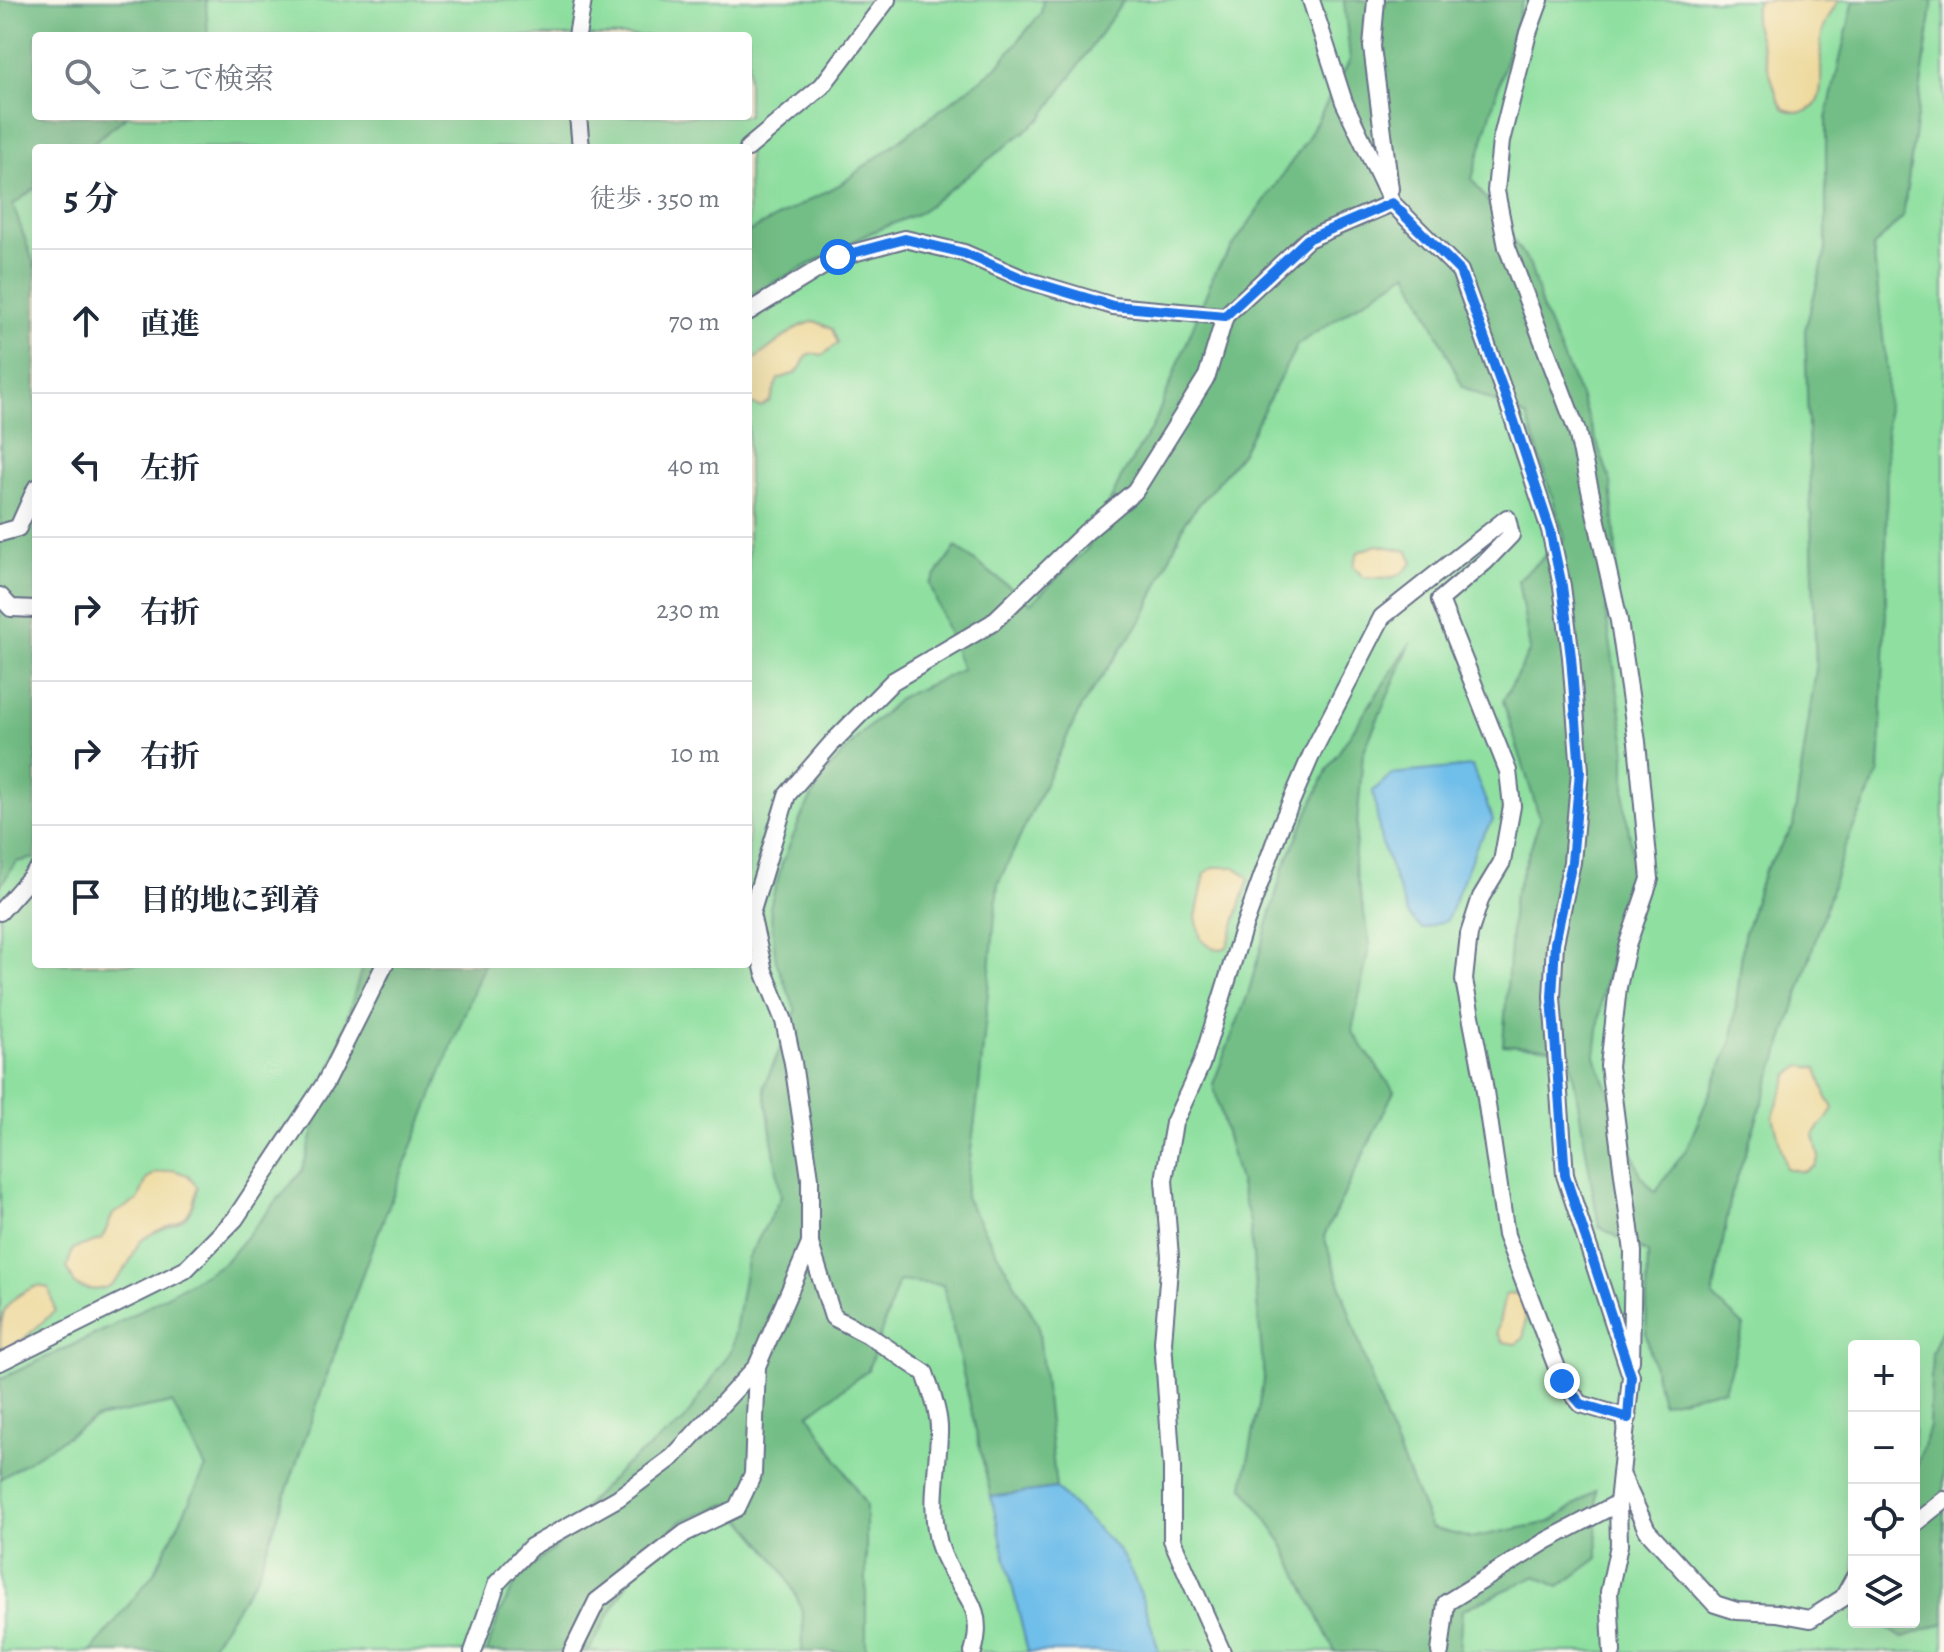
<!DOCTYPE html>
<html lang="ja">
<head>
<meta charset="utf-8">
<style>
  body { margin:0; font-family:Alegreya,"Noto Serif JP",serif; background:#f6f6f7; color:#1f2937 }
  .controls { position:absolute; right:24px; bottom:24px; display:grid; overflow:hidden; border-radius:8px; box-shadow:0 8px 32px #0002 }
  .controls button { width:72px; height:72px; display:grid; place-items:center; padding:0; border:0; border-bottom:2px solid #e0e1e3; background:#fff; color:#1f2937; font:40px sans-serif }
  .stop { position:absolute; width:24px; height:24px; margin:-18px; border:6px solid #1a73e8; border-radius:50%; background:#fff }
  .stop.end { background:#1a73e8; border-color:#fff; box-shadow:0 2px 8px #0008 }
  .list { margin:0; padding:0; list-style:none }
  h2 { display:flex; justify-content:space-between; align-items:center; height:104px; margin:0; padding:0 32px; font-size:34px }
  h2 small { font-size:26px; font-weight:400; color:#747a83 }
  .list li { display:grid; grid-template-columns:52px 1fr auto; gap:24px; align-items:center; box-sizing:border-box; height:144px; padding:0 32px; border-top:2px solid #e0e1e3 }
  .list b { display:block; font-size:30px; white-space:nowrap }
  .list em { font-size:26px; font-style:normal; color:#747a83 }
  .icon { flex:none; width:44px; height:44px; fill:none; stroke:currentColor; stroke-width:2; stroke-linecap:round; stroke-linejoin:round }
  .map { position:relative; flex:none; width:1944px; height:1652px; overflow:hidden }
  .search { position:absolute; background:#fff; box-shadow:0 8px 32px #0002; left:32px; top:32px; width:720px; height:88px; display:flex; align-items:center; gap:20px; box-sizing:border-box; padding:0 28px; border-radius:8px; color:#747a83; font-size:30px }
  .panel { position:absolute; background:#fff; box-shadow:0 8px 32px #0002; left:32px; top:144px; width:720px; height:824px; border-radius:8px }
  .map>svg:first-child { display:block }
  .green { fill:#8fe0a0; stroke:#55887f; stroke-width:2; fill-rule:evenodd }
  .forest { fill:#73be86; stroke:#477672; stroke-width:2 }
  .sand { fill:#eeda9e; stroke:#84847e; stroke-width:2 }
  .water { fill:#70beea; stroke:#4676a4; stroke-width:2 }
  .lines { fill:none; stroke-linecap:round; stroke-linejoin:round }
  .lane-casing { stroke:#677087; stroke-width:20 }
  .lane { stroke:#fff; stroke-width:16 }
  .route { stroke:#1a73e8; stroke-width:10 }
</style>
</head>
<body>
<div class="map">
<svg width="1944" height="1652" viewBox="0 0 1944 1652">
  <rect width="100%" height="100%" fill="#fbf7ec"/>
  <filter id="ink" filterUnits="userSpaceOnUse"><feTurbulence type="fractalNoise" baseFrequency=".0125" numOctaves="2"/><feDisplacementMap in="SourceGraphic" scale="16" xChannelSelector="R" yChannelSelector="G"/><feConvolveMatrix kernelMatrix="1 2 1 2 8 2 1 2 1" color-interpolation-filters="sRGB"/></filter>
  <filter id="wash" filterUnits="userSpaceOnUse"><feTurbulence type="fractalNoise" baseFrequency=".006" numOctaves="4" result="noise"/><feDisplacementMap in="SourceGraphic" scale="32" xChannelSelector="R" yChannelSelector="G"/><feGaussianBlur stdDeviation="1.8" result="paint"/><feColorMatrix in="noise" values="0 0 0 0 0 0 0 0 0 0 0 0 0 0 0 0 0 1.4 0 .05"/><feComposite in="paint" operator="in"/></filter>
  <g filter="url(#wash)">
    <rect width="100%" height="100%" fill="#f4ead3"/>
    <path class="green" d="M0 0H1944V1652H0ZM36 36H748V116H36ZM36 148H748V964H36ZM1854 1346H1914V1622H1854Z"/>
    <g class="forest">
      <path d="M0 0H206L208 36H36V116H127L86 148H36V187L13 205 36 270V858L16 862 0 886Z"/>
      <path d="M1043 0H1124L1042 118 919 213 870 233 748 296V232L841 184 996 68 1041 13Z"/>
      <path d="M1344 0H1523L1472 179 1530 265 1543 311 1581 398 1611 482 1617 559 1606 614 1625 739V806L1637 882 1619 929 1602 997 1595 1056 1641 1175 1655 1192 1687 1148 1732 1040 1744 935 1764 872 1793 827 1816 669 1805 330 1826 250V119L1854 0H1933L1903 217 1873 247 1887 372 1886 611 1879 773 1845 846 1793 1011 1731 1196 1713 1297 1744 1326 1724 1389 1662 1403 1646 1334 1648 1253 1599 1227 1569 1049 1503 1045 1513 901 1540 819 1503 701 1530 650 1518 580 1565 538 1527 417 1463 387 1408 272 1297 345 1241 454 1186 520 1145 615 1081 707 998 884 979 1089 965 1197 1038 1324 1056 1488 991 1497 943 1285 899 1281 868 1370 809 1414 866 1505V1652H802C802 1639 805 1620 801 1608 787 1568 756 1535 728 1504L681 1521 643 1556 588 1652H487L499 1614 518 1579 558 1545 590 1501 623 1467 683 1422 732 1349 747 1260 781 1197 764 1086 796 1011 776 961 770 907 782 863 802 815 823 776 858 737 901 697 962 670 930 584 956 547 1031 603 1088 548 1121 478 1154 424 1215 272 1306 141 1350 60Z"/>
      <path d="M1411 642 1363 753 1354 863 1370 943 1352 1031 1394 1091 1324 1236 1383 1414 1431 1528 1470 1538 1551 1522 1596 1490 1598 1558 1559 1587 1536 1576 1462 1610 1459 1652H1335L1281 1540 1243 1486 1264 1378 1250 1223 1213 1084 1248 994 1283 869 1327 770Z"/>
      <path d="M363 964H484L367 1261 257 1576 207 1652H91L154 1573 206 1468 172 1403 96 1418 0 1479V1379L109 1328 224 1263 302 1171Z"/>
      <path d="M1944 1324V1623L1902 1638 1879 1622H1914V1476L1929 1426 1932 1353Z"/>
    </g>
    <g class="sand">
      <path d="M1759 0H1839C1832 11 1822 27 1821 40 1818 69 1834 126 1784 109L1778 99 1754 21 1755 8Z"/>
      <path d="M815 321 832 329 838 343 823 355C800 350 808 362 796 373L778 379 770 401 760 407 748 403V364L798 327Z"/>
      <path d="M1377 545 1408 551 1413 562C1398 582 1386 578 1363 577L1353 566 1358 552Z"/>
      <path d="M1214 867H1235L1249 878 1227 947C1216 952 1210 947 1201 940L1196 917 1205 873Z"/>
      <path d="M1802 1066 1817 1068 1826 1096 1833 1108C1829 1120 1820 1124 1814 1135L1819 1157 1815 1166 1804 1172 1786 1168 1773 1116 1789 1074Z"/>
      <path d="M173 1170 188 1175 197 1187C190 1232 173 1218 143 1239 138 1243 135 1249 133 1255 119 1282 106 1298 75 1285L67 1267 73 1249 102 1239 113 1214 138 1200 147 1179 155 1173Z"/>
      <path d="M37 1286 49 1288 55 1311 25 1338 0 1354C0 1315 0 1301 37 1286Z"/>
      <path d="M1514 1293 1523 1296 1526 1305 1524 1338 1516 1344 1503 1342 1497 1332 1505 1295Z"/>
    </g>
    <g class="water">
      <path d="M1472 766 1493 820 1477 845 1447 920 1422 929 1408 915 1381 841 1373 791 1392 774Z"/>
      <path d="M1056 1488C1074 1508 1095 1525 1113 1544 1134 1565 1151 1623 1159 1652H1028L991 1497Z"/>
    </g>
  </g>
  <g filter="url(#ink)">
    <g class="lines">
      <defs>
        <g id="lane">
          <path d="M1311 0 1344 102 1392 203 1460 271 1509 406 1550 530 1562 586 1571 657 1580 771 1572 862 1555 943 1552 997 1565 1175 1631 1376 1618 1503 1546 1541 1446 1603 1440 1652"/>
          <path d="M1376 0 1372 47 1390 189"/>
          <path d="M1540 0 1528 33 1501 141 1496 191 1507 247 1577 431 1619 621 1637 742 1650 879 1627 946 1618 987 1609 1066 1633 1252 1631 1361"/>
          <path d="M577 36 583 0"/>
          <path d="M578 116 581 148"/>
          <path d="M748 148 822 86 887 0"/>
          <path d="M748 312 838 257 905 239 964 253 1026 280 1113 306 1225 316 1308 239 1392 203"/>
          <path d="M0 533 18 528 36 488"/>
          <path d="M0 596 11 608 36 609"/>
          <path d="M0 912 36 871"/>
          <path d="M0 1362 185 1270 235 1219 325 1083 385 964"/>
          <path d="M1622 1476 1647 1530 1715 1604 1737 1611 1777 1613 1810 1619 1843 1598 1854 1578"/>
          <path d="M1914 1524 1944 1500"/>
          <path d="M473 1652 497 1583 531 1547 618 1498 673 1457 757 1366 810 1244"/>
          <path d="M572 1652 597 1601 685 1533 737 1508 753 1474 757 1366"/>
          <path d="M973 1652C989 1599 952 1589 939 1544 929 1507 938 1471 939 1433 940 1413 931 1392 925 1373L868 1335 833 1317 810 1244V1178L793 1063 784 1021 764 971 751 914 787 795 831 744 893 681 992 623 1085 533 1135 491 1207 376 1225 316"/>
          <path d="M1222 1652 1172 1540V1468L1163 1342 1170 1257 1164 1180 1174 1123 1201 1065 1242 932 1281 825 1313 751 1382 617 1507 518 1511 535 1485 562 1440 600 1508 771 1512 806 1502 862 1481 897 1469 934 1464 980 1483 1078 1506 1235 1562 1381 1581 1404 1628 1418"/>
          <path d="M1612 1652 1609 1592 1619 1545 1618 1503"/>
        </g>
      </defs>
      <use href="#lane" class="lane-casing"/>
      <use href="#lane" class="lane"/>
    </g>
  </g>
  <g class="lines" filter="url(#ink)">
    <path class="route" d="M838 257 905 239 964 253 1026 280 1113 306 1225 316 1308 239 1392 203 1460 271 1509 406 1550 530 1562 586 1571 657 1580 771 1572 862 1555 943 1552 997 1565 1175 1631 1376 1628 1418 1581 1404 1562 1381"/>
  </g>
</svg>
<div class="controls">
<button>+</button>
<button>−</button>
<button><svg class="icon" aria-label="locate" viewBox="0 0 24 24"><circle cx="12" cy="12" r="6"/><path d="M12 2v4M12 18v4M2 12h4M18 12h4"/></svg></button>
<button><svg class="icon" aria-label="layers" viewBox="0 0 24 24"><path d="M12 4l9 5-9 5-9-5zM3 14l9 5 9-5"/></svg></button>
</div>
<div class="stop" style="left:838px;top:257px"></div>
<div class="stop end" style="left:1562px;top:1381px"></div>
<div class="search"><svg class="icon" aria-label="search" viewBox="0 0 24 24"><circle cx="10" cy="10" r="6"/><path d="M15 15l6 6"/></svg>ここで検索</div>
<section class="panel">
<h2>5 分<small>徒歩 · 350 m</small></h2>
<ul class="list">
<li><svg class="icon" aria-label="ahead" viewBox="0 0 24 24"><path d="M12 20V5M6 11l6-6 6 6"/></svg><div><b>直進</b></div><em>70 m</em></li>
<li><svg class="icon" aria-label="left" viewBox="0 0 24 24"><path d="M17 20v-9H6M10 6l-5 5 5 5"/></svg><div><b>左折</b></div><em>40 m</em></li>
<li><svg class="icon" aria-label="right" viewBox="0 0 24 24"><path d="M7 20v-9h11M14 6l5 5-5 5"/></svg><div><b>右折</b></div><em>230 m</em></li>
<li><svg class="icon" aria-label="right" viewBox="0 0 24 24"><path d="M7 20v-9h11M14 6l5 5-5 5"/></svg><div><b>右折</b></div><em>10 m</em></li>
<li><svg class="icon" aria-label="arrive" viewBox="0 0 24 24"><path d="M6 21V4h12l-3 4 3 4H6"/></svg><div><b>目的地に到着</b></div></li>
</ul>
</section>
</div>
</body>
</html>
